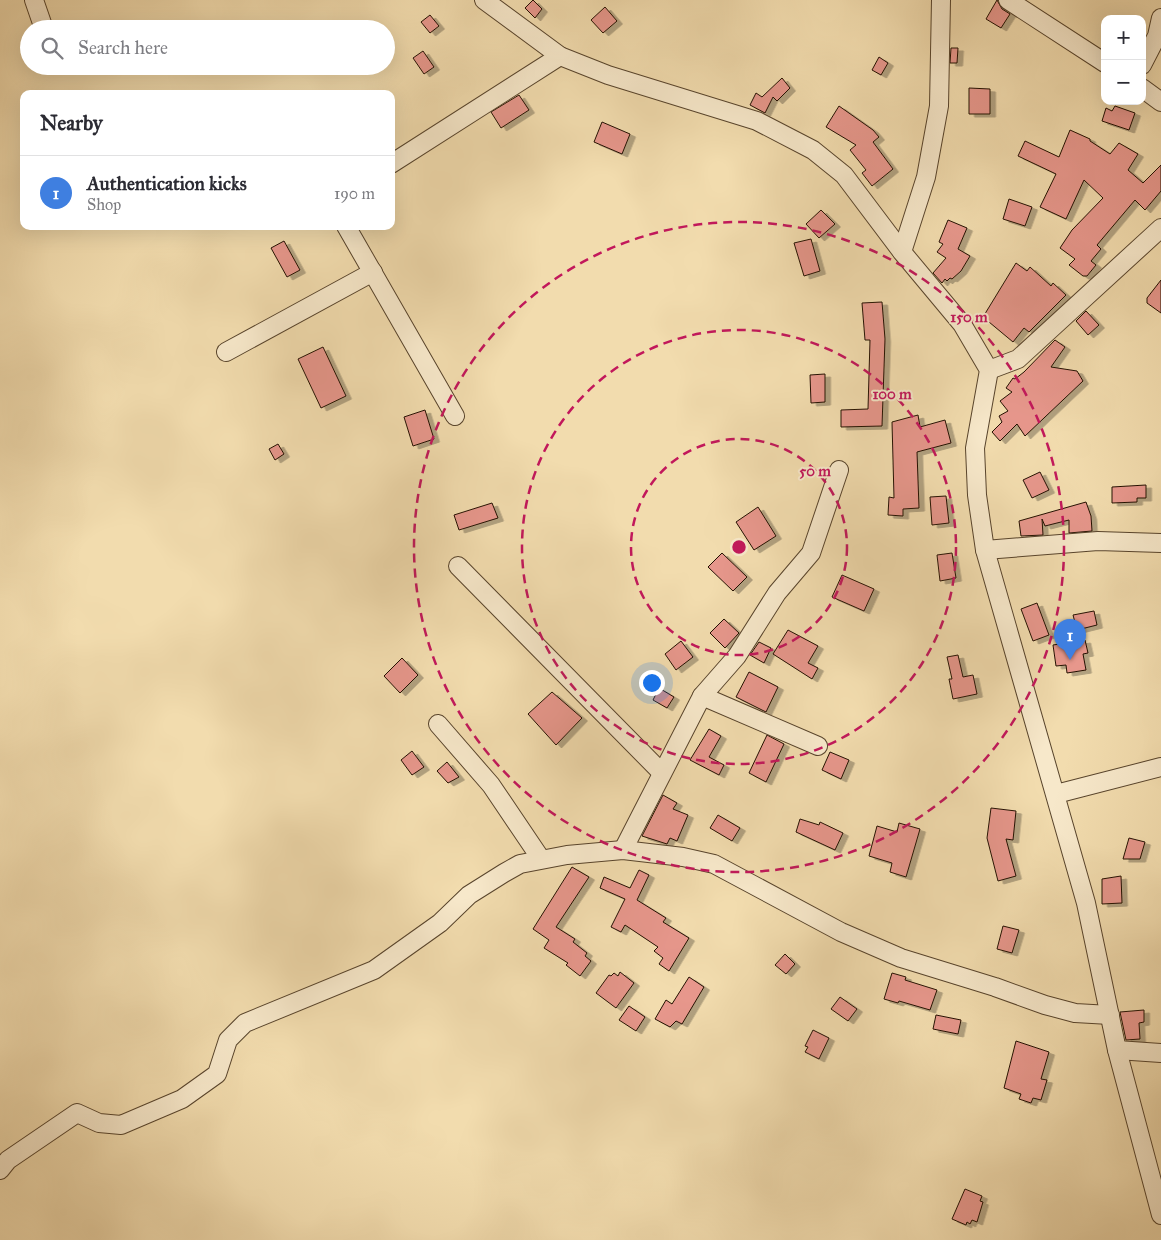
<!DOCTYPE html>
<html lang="en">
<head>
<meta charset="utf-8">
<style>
  body { margin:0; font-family:"IM FELL Great Primer",serif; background:#f7f7f7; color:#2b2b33 }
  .controls { position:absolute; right:15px; top:15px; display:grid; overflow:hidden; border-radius:10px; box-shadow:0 5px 20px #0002 }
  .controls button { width:45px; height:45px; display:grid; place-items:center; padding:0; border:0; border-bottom:1px solid #e1e1e2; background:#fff; color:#2b2b33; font:25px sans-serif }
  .you { position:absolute; left:651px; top:682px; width:18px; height:18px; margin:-12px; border:4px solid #fff; border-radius:50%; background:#1a73e8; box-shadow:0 0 0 8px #1a73e833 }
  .badge { display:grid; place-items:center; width:32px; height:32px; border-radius:50%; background:#7c3aed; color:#fff; font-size:16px; font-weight:700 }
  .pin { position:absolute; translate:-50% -41px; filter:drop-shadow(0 1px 2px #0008) }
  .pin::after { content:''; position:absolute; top:26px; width:18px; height:15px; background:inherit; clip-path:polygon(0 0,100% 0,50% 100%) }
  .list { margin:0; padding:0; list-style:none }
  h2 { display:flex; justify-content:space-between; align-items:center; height:65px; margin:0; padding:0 20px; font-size:21px }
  h2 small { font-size:16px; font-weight:400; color:#7c7c81 }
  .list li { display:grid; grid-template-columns:32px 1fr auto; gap:15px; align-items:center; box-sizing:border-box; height:75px; padding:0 20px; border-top:1px solid #e1e1e2 }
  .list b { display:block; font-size:19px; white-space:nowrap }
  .list p { margin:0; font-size:16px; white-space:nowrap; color:#7c7c81 }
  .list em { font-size:16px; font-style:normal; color:#7c7c81 }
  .icon { flex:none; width:28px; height:28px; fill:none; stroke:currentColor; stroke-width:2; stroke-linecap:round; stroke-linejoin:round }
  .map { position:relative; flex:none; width:1161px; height:1240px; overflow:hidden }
  .search { position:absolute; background:#fff; box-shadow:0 5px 20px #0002; left:20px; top:20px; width:375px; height:55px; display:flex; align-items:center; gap:12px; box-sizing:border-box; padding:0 18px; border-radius:28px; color:#7c7c81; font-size:19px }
  .panel { position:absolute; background:#fff; box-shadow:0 5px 20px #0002; left:20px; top:90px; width:375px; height:140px; border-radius:10px }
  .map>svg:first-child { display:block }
  .building { fill:#e7978c; stroke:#241101; filter:url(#shadow) }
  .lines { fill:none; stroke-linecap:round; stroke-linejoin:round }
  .minor-casing { stroke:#58442c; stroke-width:20 }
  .minor { stroke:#f7e8ca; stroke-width:18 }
  .ring { fill:none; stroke:#c2185b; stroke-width:2.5; stroke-dasharray:9 6 }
  .centre { fill:#c2185b; stroke:#f7e8ca; stroke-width:2.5 }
  .ring-label { font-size:15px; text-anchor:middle; font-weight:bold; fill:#c2185b; stroke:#f7e8ca; stroke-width:4; stroke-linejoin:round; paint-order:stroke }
</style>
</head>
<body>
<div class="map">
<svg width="1161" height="1240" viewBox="0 0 1161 1240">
  <defs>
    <filter id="shadow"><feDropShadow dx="5.5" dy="3" stdDeviation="0" flood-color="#0004"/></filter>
  </defs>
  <rect width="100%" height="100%" fill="#f2dcae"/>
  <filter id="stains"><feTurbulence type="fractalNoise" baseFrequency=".004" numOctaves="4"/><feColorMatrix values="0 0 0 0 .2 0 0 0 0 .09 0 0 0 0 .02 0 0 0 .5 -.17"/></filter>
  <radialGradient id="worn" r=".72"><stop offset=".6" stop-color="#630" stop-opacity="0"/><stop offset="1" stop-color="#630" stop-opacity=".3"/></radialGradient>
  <g class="building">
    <path d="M533 0 542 9 535 18 525 8Z"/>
    <path d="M997 0 1002 9 1010 14 1001 28 986 19Z"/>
    <path d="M605 7 617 21 603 33 591 20Z"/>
    <path d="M430 15 439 26 430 33 421 22Z"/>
    <path d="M951 48H958L957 63H950Z"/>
    <path d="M423 51 434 67 424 74 413 58Z"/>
    <path d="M879 57 888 63 881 75 872 70Z"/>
    <path d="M782 78 790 88 777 101 773 97 765 113 750 105 756 93 762 97Z"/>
    <path d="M969 88 990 89V114H969Z"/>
    <path d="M519 95 529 110 501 128 491 112Z"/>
    <path d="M839 106 873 130 879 137 873 142 893 169 872 186 862 173 866 170 850 150 856 145 826 127Z"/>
    <path d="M1115 106 1135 113 1129 130 1102 121 1106 108 1112 111Z"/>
    <path d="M602 122 630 134 622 154 594 142Z"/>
    <path d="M1070 130 1090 139V141L1110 154 1119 143 1138 154 1128 170 1143 183 1161 165V191L1145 210 1135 200 1097 245 1101 249 1091 261 1096 265 1087 276H1083L1069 265 1075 259 1060 248 1072 230 1103 198 1084 180 1066 219 1040 207 1056 174 1018 156 1025 141 1059 157Z"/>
    <path d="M1009 199 1032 207 1025 226 1003 219Z"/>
    <path d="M821 210 835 224 819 238 806 224Z"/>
    <path d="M948 220 967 228 958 249 970 256 961 271 952 279 950 278 947 281 945 279 942 283 933 273 946 258 937 252 943 244 939 242Z"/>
    <path d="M811 239 820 271 804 276 794 243Z"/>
    <path d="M284 241 300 270 287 277 271 248Z"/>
    <path d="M1016 263 1027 271 1030 267 1051 286 1053 283 1066 295 1029 332 1024 328 1013 342 983 317Z"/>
    <path d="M1161 280V313L1147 303V298Z"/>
    <path d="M882 302 885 339 882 426 841 427V410L868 409 870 340H865L862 303Z"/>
    <path d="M1086 311 1099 325 1088 335 1076 321Z"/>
    <path d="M1055 340 1065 347 1051 367 1077 371 1083 381 1025 436 1017 424 1000 441 992 432 1002 422 999 416 1008 411 1000 401 1012 392 1006 388 1013 378 1015 379 1024 372Z"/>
    <path d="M323 347 346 396 321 408 298 359Z"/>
    <path d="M825 374V402L811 403 810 375Z"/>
    <path d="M425 410 434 439 413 446 404 417Z"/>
    <path d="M918 415 920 427 945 420 951 443 917 452 919 508 903 509V516L888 515 889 497 894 498 892 422Z"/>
    <path d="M278 444 284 454 275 460 269 449Z"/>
    <path d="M1040 472 1049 490 1032 498 1023 480Z"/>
    <path d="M1146 485V498H1137V502L1112 503V487Z"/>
    <path d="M946 496 949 523 932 525 930 497Z"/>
    <path d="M1086 502 1091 516 1092 531 1069 533V520L1045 526 1042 519 1043 535 1021 536 1019 521Z"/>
    <path d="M492 503 498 518 459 530 454 515Z"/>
    <path d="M758 507 776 536 754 550 736 522Z"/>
    <path d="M722 553 747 577 733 591 708 567Z"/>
    <path d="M952 553 956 578 940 581 937 555Z"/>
    <path d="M842 575 874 589 864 611 832 597Z"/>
    <path d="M1037 603 1049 635 1033 641 1021 609Z"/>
    <path d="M1094 611 1097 625 1077 630 1073 615Z"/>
    <path d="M724 619 739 633 725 648 710 633Z"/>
    <path d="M788 630 818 646 808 663 818 668 812 679 773 654Z"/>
    <path d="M1085 640 1088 653 1083 654 1086 670 1067 673 1066 665 1056 666 1053 645Z"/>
    <path d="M681 641 693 657 676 670 665 654Z"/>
    <path d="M759 642 771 648 764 663 750 655Z"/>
    <path d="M958 655 963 677 973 675 977 694 953 699 949 679H952L947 657Z"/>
    <path d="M402 658 418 675 400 693 384 676Z"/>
    <path d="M749 672 778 687 766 712 736 697Z"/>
    <path d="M659 688 674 697 667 708 653 700Z"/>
    <path d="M552 692 582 718 556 745 528 714Z"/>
    <path d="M709 729 721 736 709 757 724 765 719 775 690 760Z"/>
    <path d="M767 735 784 744 766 782 749 773Z"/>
    <path d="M412 751 424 767 412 775 401 760Z"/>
    <path d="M830 752 849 760 841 779 822 770Z"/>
    <path d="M447 762 459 777 448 783 437 771Z"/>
    <path d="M663 795 677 803 673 809 688 815 677 841 670 838 667 844 642 836Z"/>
    <path d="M991 808 1016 811 1013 840 1006 839 1016 876 998 881 987 838Z"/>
    <path d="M718 815 740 828 732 841 710 828Z"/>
    <path d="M800 819 819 825 820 822 843 833 835 850 796 832Z"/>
    <path d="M899 823 920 829 906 877 890 872 892 863 869 856 877 826 897 832Z"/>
    <path d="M1129 838 1145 842 1140 859H1123Z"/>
    <path d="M572 867 589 877 556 927 575 939 573 942 587 953 585 956 591 961 580 976 566 965 568 963 544 948 549 940 533 929Z"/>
    <path d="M639 870 649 875 637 900 666 918 663 922 689 938 669 971 659 964 663 958 654 951 658 947 625 925 621 932 611 927 625 899 600 888 604 877 630 888Z"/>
    <path d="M1121 876 1122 903 1102 904V879Z"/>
    <path d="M1003 926 1019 930 1012 953 997 949Z"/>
    <path d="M785 954 795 964 786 974 775 965Z"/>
    <path d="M620 972 634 983 616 1008 596 993 609 975 611 976 614 973 618 976Z"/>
    <path d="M892 973 906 977 905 980 937 990 930 1010 899 1001 898 1003 884 999Z"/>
    <path d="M689 977 704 987 682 1024 676 1021 670 1027 655 1019 666 1000 672 1004Z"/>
    <path d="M840 997 857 1009 848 1021 831 1009Z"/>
    <path d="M629 1006 645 1017 636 1031 619 1020Z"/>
    <path d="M1144 1010V1022L1139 1023 1140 1039 1126 1040 1120 1012Z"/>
    <path d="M936 1015 961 1020 958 1034 933 1029Z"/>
    <path d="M813 1030 829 1038 819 1059 805 1052 808 1047 805 1046Z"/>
    <path d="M1016 1041 1049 1052 1041 1079 1047 1080 1041 1100 1033 1098 1031 1103 1019 1099 1021 1094 1004 1088Z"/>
    <path d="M965 1189 982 1196 980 1201 983 1202 977 1222 972 1220 970 1224 967 1222 966 1225 952 1219Z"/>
  </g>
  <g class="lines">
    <defs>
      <g id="minor">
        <path d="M34 0 44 29"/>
        <path d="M484 0 560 56 608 75 757 121 813 150 844 175 902 252 962 324 989 370 975 448 977 495 985 550 1086 903 1117 1050 1161 1215"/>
        <path d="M1008 0 1105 63"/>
        <path d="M1142 65 1157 36 1161 18"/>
        <path d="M1142 88 1161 102"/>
        <path d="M391 164 560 56"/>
        <path d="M346 226 455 416"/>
        <path d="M902 252 926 177 939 106 941 0"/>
        <path d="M226 352 373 272"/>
        <path d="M989 370 1018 359 1161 228"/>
        <path d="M985 550 1098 541 1161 543"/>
        <path d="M458 566 662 773"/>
        <path d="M702 696 818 746"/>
        <path d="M438 724 491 785 541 859"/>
        <path d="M1056 794 1161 767"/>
        <path d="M623 850 702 696 737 656 777 593 811 553 839 470"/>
        <path d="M1117 1050 1161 1053"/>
        <path d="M0 1170 8 1160 77 1113 99 1123 121 1125 182 1099 217 1074 228 1040 245 1023 374 970 440 923 469 895 504 873 520 864 567 855 623 850 683 857 714 864 841 932 901 958 995 987 1045 1005 1075 1013 1110 1015"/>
      </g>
    </defs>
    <use href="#minor" class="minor-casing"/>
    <use href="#minor" class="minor"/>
  </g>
  <g class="ring">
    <circle cx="739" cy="547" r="108"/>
    <circle cx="739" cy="547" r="217"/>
    <circle cx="739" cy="547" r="325"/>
  </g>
  <circle cx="739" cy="547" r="8" class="centre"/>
  <g class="ring-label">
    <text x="969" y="322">150 m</text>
    <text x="892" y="399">100 m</text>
    <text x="815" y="476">50 m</text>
  </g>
  <rect width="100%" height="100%" filter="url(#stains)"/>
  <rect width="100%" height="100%" fill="url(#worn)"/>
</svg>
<div class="controls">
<button>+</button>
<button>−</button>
</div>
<div class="you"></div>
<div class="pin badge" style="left:1070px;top:660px;background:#3f7fe0">1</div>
<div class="search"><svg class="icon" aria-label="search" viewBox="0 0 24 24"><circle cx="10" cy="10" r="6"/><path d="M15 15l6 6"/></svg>Search here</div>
<section class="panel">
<h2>Nearby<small></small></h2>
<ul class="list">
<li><span class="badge" style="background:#3f7fe0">1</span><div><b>Authentication kicks</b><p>Shop</p></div><em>190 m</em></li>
</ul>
</section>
</div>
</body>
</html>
